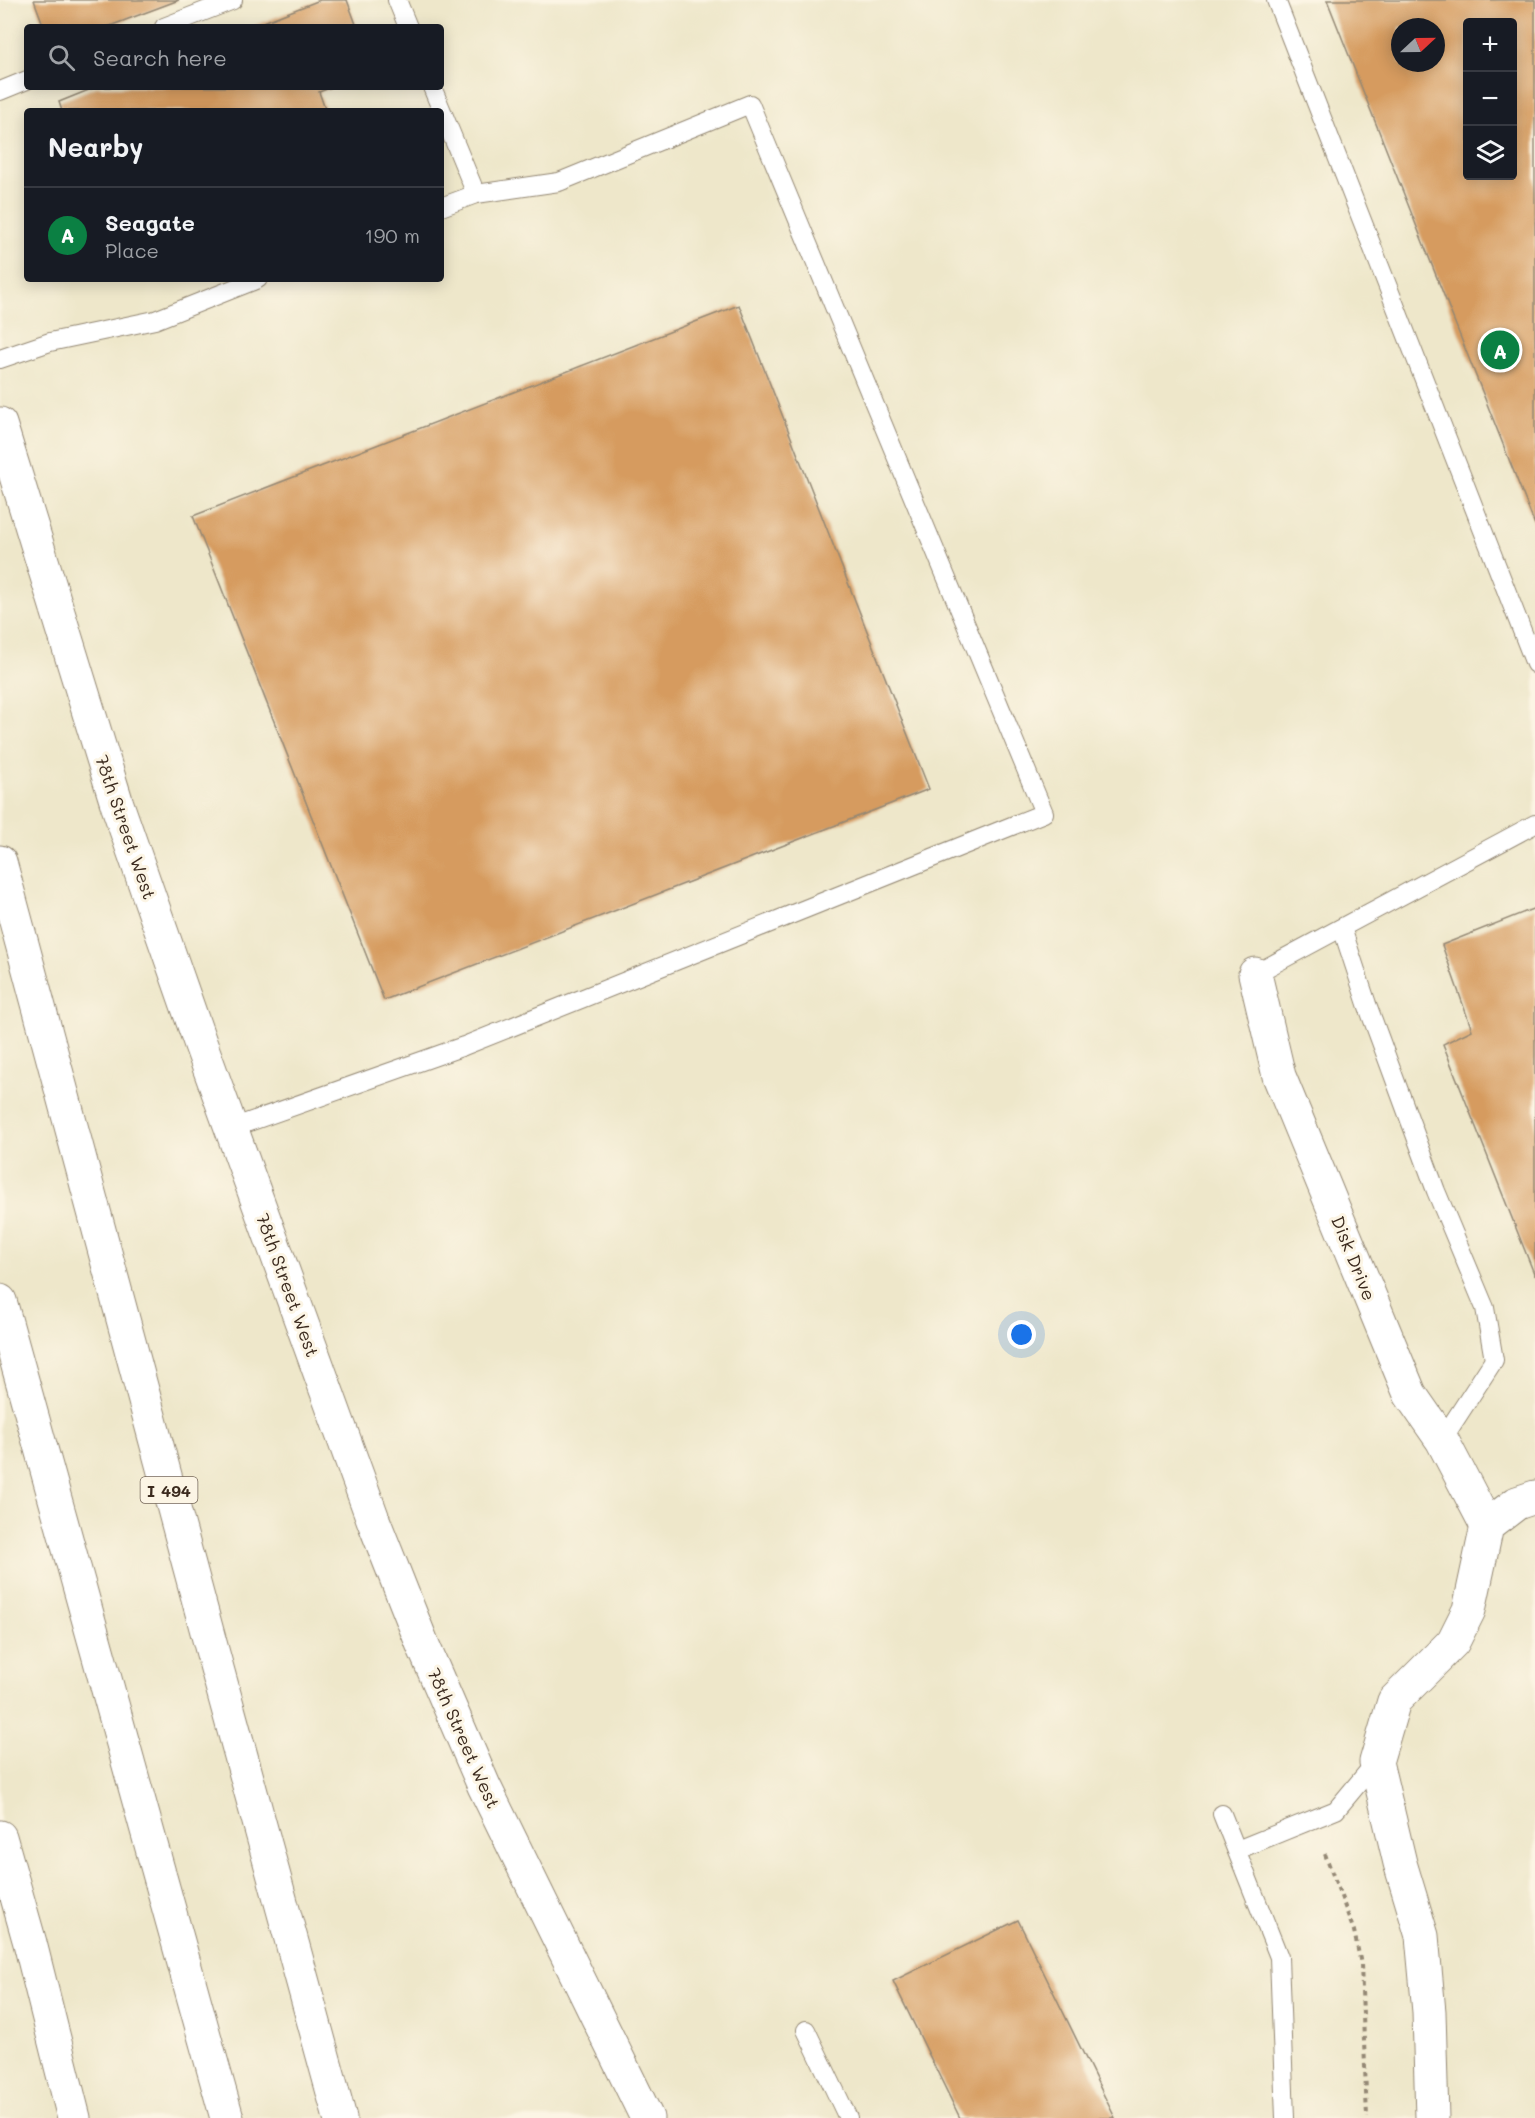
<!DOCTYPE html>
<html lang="en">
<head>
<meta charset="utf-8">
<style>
  body { margin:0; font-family:Mali,sans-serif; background:#242831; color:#f1f3f6 }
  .controls { position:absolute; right:18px; top:18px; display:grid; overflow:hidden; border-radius:6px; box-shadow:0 3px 15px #0003 }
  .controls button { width:54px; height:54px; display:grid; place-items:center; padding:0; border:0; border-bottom:2px solid #363941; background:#171b24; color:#f1f3f6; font:30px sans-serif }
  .compass { position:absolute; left:1391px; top:18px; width:54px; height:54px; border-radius:50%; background:#171b24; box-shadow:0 3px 15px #0003; rotate:68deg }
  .you { position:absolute; left:1022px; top:1335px; width:21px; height:21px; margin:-15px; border:4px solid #fff; border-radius:50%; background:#1a73e8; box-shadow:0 0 0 9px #1a73e833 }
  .badge { display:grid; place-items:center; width:39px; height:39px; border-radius:50%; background:#0b8043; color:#fff; font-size:20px; font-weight:700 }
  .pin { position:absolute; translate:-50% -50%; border:3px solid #fff; box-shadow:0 2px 6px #0006 }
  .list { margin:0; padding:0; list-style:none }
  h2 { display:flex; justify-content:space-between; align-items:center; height:78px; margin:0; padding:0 24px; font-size:26px }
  h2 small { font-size:20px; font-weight:400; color:#9ea1a6 }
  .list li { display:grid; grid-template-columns:39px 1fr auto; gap:18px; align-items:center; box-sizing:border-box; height:96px; padding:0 24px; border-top:2px solid #363941 }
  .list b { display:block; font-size:22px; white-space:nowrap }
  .list p { margin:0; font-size:20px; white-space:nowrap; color:#9ea1a6 }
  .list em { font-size:20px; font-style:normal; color:#9ea1a6 }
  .icon { flex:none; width:33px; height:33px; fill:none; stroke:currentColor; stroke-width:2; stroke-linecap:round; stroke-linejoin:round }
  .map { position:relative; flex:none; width:1535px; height:2118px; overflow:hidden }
  .search { position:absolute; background:#171b24; box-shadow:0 3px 15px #0003; left:24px; top:24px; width:420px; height:66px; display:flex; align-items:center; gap:15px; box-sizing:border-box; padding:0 21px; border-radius:6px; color:#9ea1a6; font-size:22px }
  .panel { position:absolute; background:#171b24; box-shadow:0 3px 15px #0003; left:24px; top:108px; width:420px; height:174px; border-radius:6px }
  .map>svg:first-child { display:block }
  .building { fill:#d69b5e; fill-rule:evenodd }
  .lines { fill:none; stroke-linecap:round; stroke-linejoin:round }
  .service-casing { stroke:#948874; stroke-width:20 }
  .minor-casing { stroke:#948874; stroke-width:35 }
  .tertiary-casing { stroke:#948874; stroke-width:35 }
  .motorway-casing { stroke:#948874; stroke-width:35 }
  .path { stroke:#948874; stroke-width:4; stroke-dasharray:4.5 4.5; stroke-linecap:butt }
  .service { stroke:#fff; stroke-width:18 }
  .minor { stroke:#fff; stroke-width:33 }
  .tertiary { stroke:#fff; stroke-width:33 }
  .motorway { stroke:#fff; stroke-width:33 }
  .labels { text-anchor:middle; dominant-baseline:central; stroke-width:6; stroke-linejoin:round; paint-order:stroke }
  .shield { fill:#fcf5e5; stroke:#75675a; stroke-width:1.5 }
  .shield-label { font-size:16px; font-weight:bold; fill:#3b2a1e }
  .street-label { font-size:18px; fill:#3b2a1e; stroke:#fcf5e5 }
</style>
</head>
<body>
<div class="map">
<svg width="1535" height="2118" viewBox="0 0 1535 2118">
  <rect width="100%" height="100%" fill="#fcf5e5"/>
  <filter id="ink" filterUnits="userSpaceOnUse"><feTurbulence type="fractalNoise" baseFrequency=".0167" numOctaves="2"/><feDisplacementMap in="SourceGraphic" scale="12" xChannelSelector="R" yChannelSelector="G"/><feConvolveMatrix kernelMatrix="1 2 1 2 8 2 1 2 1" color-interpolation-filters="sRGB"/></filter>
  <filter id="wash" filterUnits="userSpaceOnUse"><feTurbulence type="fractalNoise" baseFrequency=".008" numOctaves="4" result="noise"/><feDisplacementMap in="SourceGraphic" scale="24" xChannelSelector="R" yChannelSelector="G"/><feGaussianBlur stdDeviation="1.35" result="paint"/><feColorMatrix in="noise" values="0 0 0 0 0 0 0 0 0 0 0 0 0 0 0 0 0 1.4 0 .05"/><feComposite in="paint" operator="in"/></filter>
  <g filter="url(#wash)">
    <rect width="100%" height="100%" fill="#eee7ca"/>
    <g id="blocks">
      <g class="building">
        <path d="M34 0H179L107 27H44Z"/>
        <path d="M320 0H347L357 27H251Z"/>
        <path d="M1327 0H1535V525ZM1468 22H1512V176H1468ZM1400 27H1436V63H1400Z"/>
        <path d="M96 87H332L319 92 325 109 321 111H62L59 102Z"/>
        <path d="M739 305 929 789 384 1000 193 516Z"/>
        <path d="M1535 908V1276L1443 1044 1472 1030 1442 945Z"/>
        <path d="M1018 1920 1115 2118H960L893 1981Z"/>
      </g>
    </g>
  </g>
  <g filter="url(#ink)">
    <use href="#blocks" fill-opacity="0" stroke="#948874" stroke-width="1.5"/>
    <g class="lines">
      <defs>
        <g id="service">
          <path d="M397 0 408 27"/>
          <path d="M1276 0 1535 664"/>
          <path d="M164 27 233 0"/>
          <path d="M432 87 476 194"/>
          <path d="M0 91 27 80"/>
          <path d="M0 359 50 342 155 320 258 279"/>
          <path d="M1342 928 1367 1004 1436 1191 1485 1308 1494 1360 1442 1440"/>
          <path d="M1255 974 1535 824"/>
          <path d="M232 1128 464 1046 1044 813 750 104 559 182 476 194 441 207"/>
          <path d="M1222 1814 1279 1957 1285 2118"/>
          <path d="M1237 1850 1336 1810 1376 1762"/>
          <path d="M806 2030 848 2118"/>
        </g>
        <g id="minor">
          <path d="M1255 974 1279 1076 1410 1394 1442 1440 1487 1526"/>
          <path d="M1432 2118 1429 2012 1422 1936 1400 1863 1376 1762 1394 1701 1453 1642 1469 1610 1487 1526 1517 1503 1535 1497"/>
        </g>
        <g id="tertiary">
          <path d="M0 424 117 804 201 1045 374 1522 422 1643 484 1786 647 2118"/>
          <path d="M0 1837 30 1943 74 2118"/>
        </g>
        <g id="motorway">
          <path d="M0 862 209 1639 340 2118"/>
          <path d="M0 1301 227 2118"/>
        </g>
      </defs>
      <use href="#service" class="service-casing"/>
      <use href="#minor" class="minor-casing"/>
      <use href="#tertiary" class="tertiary-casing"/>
      <use href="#motorway" class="motorway-casing"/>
      <path class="path" d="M1325 1854 1354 1931 1361 1964 1367 2118"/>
      <use href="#service" class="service"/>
      <use href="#minor" class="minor"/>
      <use href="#tertiary" class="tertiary"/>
      <use href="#motorway" class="motorway"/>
    </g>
  </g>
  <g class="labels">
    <rect class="shield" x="140.5" y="1477" width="57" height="26" rx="4.5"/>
    <g class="shield-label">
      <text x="169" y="1490">I 494</text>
    </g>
    <g class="street-label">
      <text transform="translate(126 827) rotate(71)">78th Street West</text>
      <text transform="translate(1354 1258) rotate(68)">Disk Drive</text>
      <text transform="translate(288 1285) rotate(70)">78th Street West</text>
      <text transform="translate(464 1738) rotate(66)">78th Street West</text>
    </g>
  </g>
</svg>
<div class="controls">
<button>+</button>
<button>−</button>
<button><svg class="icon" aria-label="layers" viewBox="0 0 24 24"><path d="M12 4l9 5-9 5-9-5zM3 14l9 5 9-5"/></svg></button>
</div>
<svg class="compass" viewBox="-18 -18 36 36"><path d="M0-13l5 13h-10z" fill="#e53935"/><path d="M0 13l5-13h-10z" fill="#9ea1a6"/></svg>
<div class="you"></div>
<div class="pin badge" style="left:1500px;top:350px">A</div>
<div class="search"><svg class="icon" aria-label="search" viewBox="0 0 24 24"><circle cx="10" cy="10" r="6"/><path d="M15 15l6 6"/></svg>Search here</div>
<section class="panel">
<h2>Nearby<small></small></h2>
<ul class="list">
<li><span class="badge">A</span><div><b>Seagate</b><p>Place</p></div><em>190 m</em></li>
</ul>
</section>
</div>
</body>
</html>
